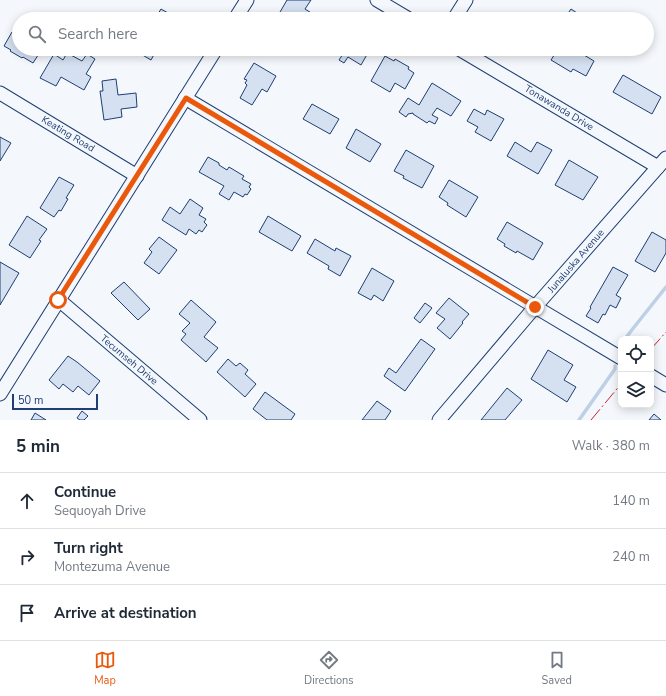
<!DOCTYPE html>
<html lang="en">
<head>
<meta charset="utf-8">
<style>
  body { margin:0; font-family:"Nunito Sans",sans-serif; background:#f6f6f7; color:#1f2937 }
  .controls { position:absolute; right:12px; bottom:12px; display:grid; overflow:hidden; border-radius:8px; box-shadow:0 2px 10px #0003 }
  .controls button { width:36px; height:36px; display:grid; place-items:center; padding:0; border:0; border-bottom:1px solid #e0e1e3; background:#fff; color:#1f2937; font:20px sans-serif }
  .scale { position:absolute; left:12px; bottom:10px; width:86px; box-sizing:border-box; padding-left:4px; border:2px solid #1d3f73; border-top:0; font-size:11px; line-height:14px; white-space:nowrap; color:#1d3f73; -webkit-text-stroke:3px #f4f7fb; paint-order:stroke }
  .stop { position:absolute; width:12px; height:12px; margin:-9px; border:3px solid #ea580c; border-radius:50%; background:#fff }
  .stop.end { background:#ea580c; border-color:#fff; box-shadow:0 1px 4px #0008 }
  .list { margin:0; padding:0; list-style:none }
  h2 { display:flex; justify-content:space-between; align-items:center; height:52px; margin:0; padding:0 16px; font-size:17px }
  h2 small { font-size:13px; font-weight:400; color:#747a83 }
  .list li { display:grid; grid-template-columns:26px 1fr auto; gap:12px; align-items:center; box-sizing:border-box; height:56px; padding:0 16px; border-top:1px solid #e0e1e3 }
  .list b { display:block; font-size:15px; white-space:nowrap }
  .list p { margin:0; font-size:13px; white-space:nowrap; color:#747a83 }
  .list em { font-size:13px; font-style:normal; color:#747a83 }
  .icon { flex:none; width:22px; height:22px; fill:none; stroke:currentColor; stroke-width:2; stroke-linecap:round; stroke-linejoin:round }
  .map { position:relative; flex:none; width:666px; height:420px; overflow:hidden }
  .search { position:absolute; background:#fff; box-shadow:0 2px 10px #0003; left:12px; right:12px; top:12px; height:44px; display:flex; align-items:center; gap:10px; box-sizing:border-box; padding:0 14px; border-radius:22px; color:#747a83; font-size:15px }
  .sheet { height:220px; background:#fff }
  nav { display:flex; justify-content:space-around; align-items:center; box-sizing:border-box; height:56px; border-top:1px solid #e0e1e3; background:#fff; font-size:11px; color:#747a83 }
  nav a { display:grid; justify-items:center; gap:2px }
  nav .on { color:#ea580c }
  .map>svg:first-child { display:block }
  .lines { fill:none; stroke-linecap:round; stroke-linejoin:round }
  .stream { stroke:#bed0e5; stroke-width:3.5 }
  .building { fill:#d5e0f0; stroke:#1d3f73 }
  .minor-casing { stroke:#1d3f73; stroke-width:15 }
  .minor { stroke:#f4f7fb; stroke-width:13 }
  .power { stroke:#c62828; stroke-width:1; stroke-dasharray:14 3 2 3; stroke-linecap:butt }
  .route { stroke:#ea580c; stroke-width:5 }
  .labels { text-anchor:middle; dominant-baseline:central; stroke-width:3; stroke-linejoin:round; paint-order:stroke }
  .street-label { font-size:10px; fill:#1d3f73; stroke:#f4f7fb }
</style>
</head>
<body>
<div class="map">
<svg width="666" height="420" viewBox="0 0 666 420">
  <rect width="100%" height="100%" fill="#f4f7fb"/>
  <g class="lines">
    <g class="stream">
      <path d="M625 339 631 331 666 287"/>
      <path d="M620 346 621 345"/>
      <path d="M579 420 615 369V366"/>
    </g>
  </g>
  <g class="building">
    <path d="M287 0H311L305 9 313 14 310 19H276Z"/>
    <path d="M161 9 175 17 174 19H155Z"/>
    <path d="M571 9 577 13 575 16 579 19H564Z"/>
    <path d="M493 13 502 19H489Z"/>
    <path d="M12 32 19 36V49H42L33 63 23 57 22 58 10 51 11 50 4 46Z"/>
    <path d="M135 49H157L151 60 134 50Z"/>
    <path d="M335 49H366L369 51 361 65 348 57 344 63 339 60 343 54Z"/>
    <path d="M558 49H581L579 52 594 61 586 76 573 69 571 72 551 60Z"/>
    <path d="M67 53 82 61 87 54 95 59 86 74 91 77 84 90 61 77 56 86 40 78 54 54 63 60Z"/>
    <path d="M385 56 394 61 395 59 409 67 408 69 414 73 405 89 395 83 390 92 371 81Z"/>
    <path d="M254 63 276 76 267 92 262 89 252 105 240 98 247 85 245 83 247 80 244 79Z"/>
    <path d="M623 75 661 97 652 114 613 92Z"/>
    <path d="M116 79 118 95 136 93 137 107 121 109 122 117 104 120 100 91H103L102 81Z"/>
    <path d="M432 83 461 101 451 116 437 108 432 115 438 118 435 124 429 121 427 123 413 114V113L408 114 406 117 399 112 408 98 419 105Z"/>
    <path d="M312 104 339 119 330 134 303 119Z"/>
    <path d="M474 109 485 115 487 110 504 119 491 141 475 132 478 127 467 121Z"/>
    <path d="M356 129 381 144 370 162 346 148Z"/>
    <path d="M0 137 11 143 0 161Z"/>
    <path d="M515 142 531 152 537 142 552 150 538 174 507 156Z"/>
    <path d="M406 150 434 166 422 188 403 178 404 176 394 171Z"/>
    <path d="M208 157 219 163V165L227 170 229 167 244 176 242 179 251 184 249 187 251 189 247 195 245 194 243 197 234 192 229 200 219 194 224 186 199 172Z"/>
    <path d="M569 160 598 177 583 200 555 185Z"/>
    <path d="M59 177 74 185 66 198 68 199 61 211 59 210 54 217 40 208Z"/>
    <path d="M449 180 478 197 466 217 447 205 448 203 439 197Z"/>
    <path d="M190 199 203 208 199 215 206 219 204 222 207 225 202 232 199 230 196 234 189 229 186 235 162 220 170 207 180 214Z"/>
    <path d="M27 216 47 229 39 240 41 241 30 258 9 245Z"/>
    <path d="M268 216 301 236 292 251 259 232Z"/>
    <path d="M507 222 543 243 533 260 517 251 516 253 504 246 505 244 497 239Z"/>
    <path d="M652 232 666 240V253L655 272 635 261Z"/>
    <path d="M159 237 177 250 159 274 144 263 152 252 149 249Z"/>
    <path d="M315 239 335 251 336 248 351 256 340 276 328 269 329 266 307 253Z"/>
    <path d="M0 262 19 273 0 305Z"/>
    <path d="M613 267 628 275 616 295 621 298 616 308 610 305 605 315 603 314 598 323 586 316 591 308 590 307Z"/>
    <path d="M372 268 394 281 383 301 374 295 371 300 358 293Z"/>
    <path d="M124 282 150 309 138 320 111 293Z"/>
    <path d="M449 298 469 314 462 322 463 323 450 339 437 328 445 319 436 313Z"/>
    <path d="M191 300 216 322 204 337 218 348 206 362 181 340 186 334 182 331 190 323 179 314Z"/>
    <path d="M425 303 432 308 420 323 414 318Z"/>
    <path d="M421 339 435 349 405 391 384 376 389 368 396 373Z"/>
    <path d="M548 350 573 365 564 380 576 387 567 402 531 379Z"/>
    <path d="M68 356 77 362 100 381 89 395 78 386 73 392 63 384 59 389 49 380Z"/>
    <path d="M228 359 236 366 240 363 248 370 245 374 256 384 245 397 217 372Z"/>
    <path d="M507 388 522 400 505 420H481Z"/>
    <path d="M265 392 295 414 291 420H267L253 409Z"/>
    <path d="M377 401 391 411 385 420H362Z"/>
    <path d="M82 411 88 416 84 420H80L77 418Z"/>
    <path d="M35 413 46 420H31Z"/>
    <path d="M654 414 661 420H649Z"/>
  </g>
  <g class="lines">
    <defs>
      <g id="minor">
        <path d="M377 0 409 19"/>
        <path d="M235 19 247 0"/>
        <path d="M454 19 466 0"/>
        <path d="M459 49 658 167"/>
        <path d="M0 93 137 176"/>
        <path d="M185 98 621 358"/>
        <path d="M59 300 200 420"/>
        <path d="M651 376 666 385"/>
        <path d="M0 394 216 49"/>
        <path d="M439 420 535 307 666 158"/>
      </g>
    </defs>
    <use href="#minor" class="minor-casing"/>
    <use href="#minor" class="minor"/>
    <g class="power">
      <path d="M651 349 666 332"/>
      <path d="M591 420 621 384"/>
    </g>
  </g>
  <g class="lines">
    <path class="route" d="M58 300 186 98 535 307"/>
  </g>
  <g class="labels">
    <g class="street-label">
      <text transform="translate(559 108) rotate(31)">Tonawanda Drive</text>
      <text transform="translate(68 134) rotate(31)">Keating Road</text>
      <text transform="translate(576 261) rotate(-49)">Junaluska Avenue</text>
      <text transform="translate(129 360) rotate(40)">Tecumseh Drive</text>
    </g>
  </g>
</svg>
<div class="controls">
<button><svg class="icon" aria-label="locate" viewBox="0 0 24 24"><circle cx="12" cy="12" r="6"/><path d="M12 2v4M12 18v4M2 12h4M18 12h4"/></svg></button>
<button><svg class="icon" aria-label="layers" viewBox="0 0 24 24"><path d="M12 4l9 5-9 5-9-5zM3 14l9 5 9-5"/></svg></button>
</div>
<div class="scale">50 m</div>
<div class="stop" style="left:58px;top:300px"></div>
<div class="stop end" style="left:535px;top:307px"></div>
<div class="search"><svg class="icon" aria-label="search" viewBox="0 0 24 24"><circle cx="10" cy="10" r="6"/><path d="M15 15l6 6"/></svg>Search here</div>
</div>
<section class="sheet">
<h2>5 min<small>Walk · 380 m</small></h2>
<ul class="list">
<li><svg class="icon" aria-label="ahead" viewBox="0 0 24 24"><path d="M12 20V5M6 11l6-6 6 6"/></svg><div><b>Continue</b><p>Sequoyah Drive</p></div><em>140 m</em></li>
<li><svg class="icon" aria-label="right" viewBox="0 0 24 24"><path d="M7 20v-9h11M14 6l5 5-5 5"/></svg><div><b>Turn right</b><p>Montezuma Avenue</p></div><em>240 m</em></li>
<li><svg class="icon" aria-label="arrive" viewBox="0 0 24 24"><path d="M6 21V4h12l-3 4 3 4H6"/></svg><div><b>Arrive at destination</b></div></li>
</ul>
</section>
<nav>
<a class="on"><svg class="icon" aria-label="map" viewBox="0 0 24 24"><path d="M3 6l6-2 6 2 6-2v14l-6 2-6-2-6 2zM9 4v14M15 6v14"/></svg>Map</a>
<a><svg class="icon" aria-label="directions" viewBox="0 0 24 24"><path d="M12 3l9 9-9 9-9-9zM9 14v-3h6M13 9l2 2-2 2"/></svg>Directions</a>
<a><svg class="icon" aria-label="saved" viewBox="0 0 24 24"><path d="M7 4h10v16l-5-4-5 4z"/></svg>Saved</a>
</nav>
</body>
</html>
